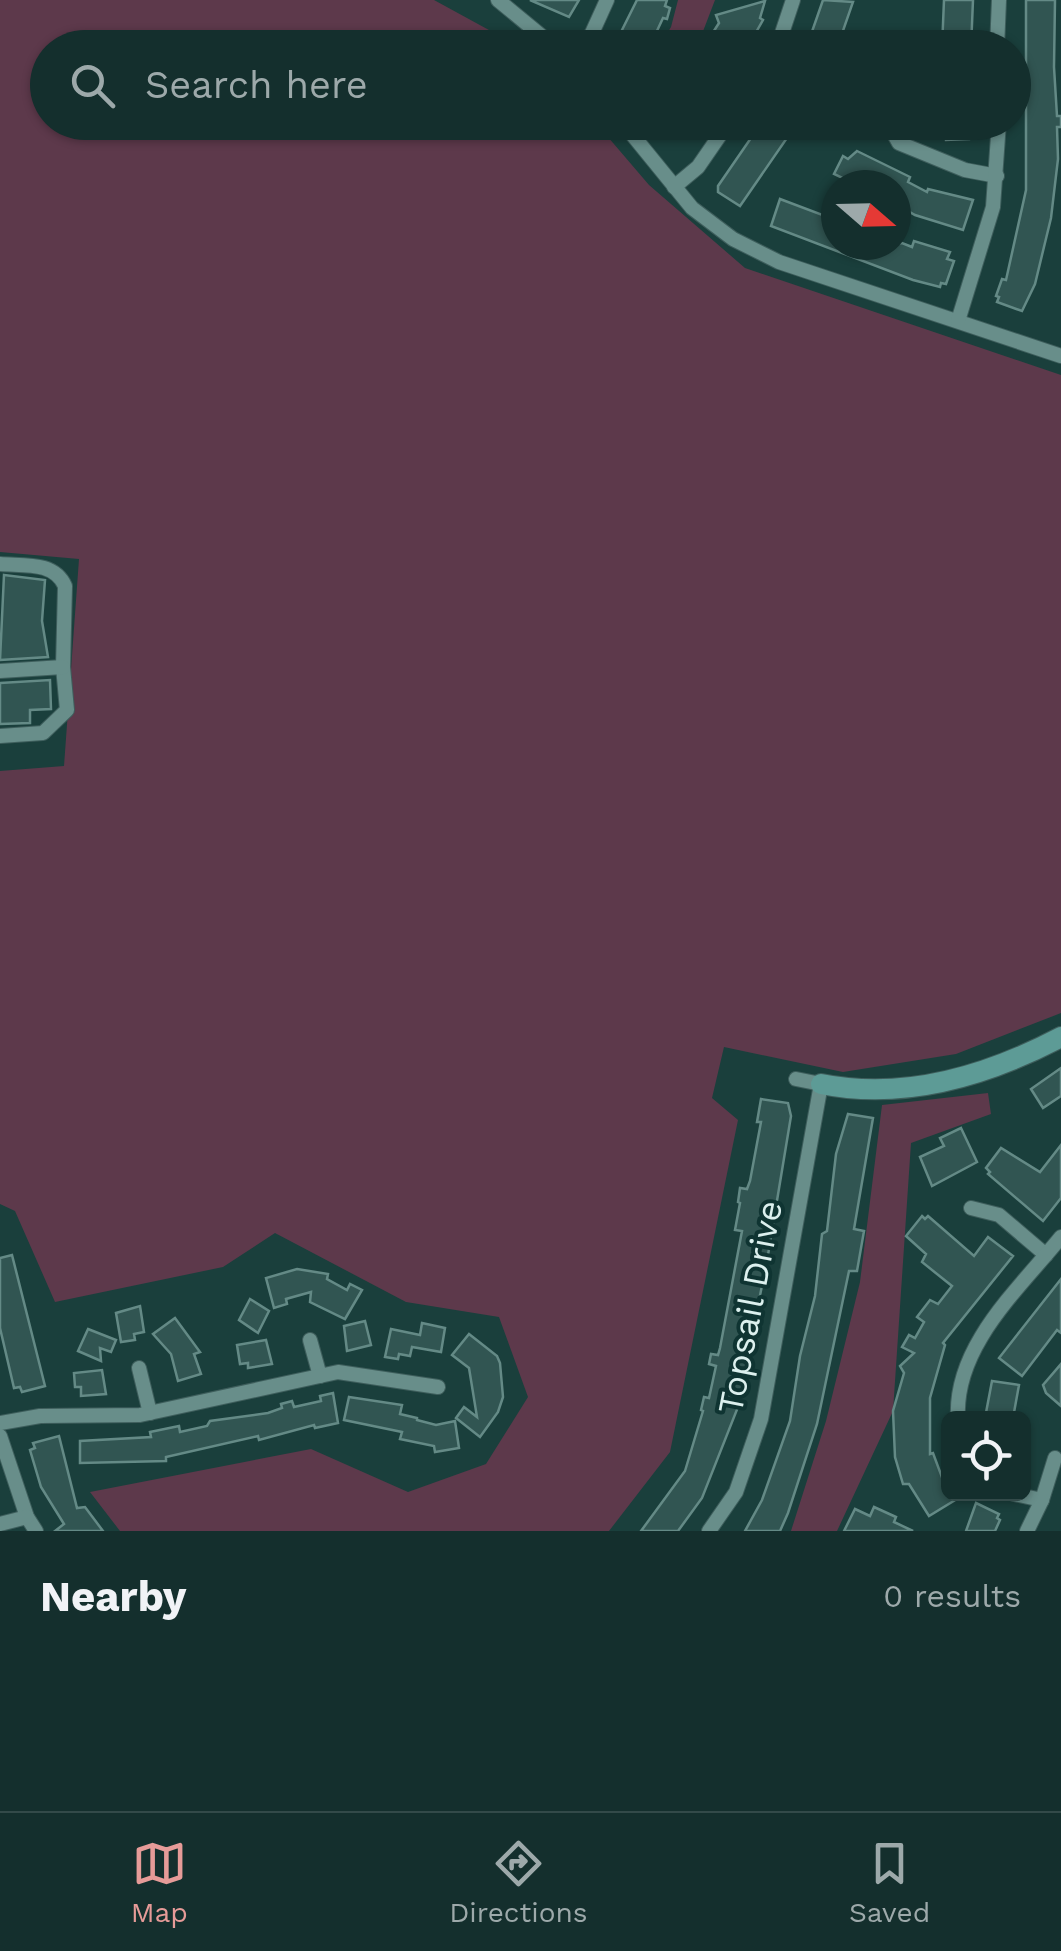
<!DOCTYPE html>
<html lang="en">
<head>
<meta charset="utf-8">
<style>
  body { margin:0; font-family:"Work Sans",sans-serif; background:#213b39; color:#f1f3f6 }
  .controls { position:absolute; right:30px; bottom:30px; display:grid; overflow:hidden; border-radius:15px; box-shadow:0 2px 8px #0004 }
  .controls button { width:90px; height:90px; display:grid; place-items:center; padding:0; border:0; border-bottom:2px solid #334a49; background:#142f2d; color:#f1f3f6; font:50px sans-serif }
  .compass { position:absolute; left:821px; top:170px; width:90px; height:90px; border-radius:50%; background:#142f2d; box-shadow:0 2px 8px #0004; rotate:110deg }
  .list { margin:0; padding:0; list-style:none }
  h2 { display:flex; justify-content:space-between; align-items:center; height:130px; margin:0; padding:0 40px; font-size:42px }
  h2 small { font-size:32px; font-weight:400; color:#9da9aa }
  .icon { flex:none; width:55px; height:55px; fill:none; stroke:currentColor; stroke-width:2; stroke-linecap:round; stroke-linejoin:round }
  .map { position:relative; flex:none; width:1061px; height:1531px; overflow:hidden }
  .search { position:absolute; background:#142f2d; box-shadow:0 2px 8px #0004; left:30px; right:30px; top:30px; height:110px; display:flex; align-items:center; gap:25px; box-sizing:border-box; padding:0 35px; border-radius:55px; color:#9da9aa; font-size:38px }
  .sheet { height:280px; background:#142f2d }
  nav { display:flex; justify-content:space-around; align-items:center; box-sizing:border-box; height:140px; border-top:2px solid #334a49; background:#142f2d; font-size:28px; color:#9da9aa }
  nav a { display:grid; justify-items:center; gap:5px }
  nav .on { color:#e69b98 }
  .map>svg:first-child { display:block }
  .green { fill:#5d394b }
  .building { fill:#315552; stroke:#648a86; stroke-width:2.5 }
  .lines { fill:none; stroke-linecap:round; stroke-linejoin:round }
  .street-casing { stroke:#3e5e5c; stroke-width:16 }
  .secondary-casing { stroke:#3e5e5c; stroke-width:22 }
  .street { stroke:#688e8a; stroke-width:14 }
  .secondary { stroke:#5d9b96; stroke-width:20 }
  .labels { text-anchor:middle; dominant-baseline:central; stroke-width:8; stroke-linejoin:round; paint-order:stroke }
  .street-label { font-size:35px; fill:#dcf0ee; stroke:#0f3432 }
</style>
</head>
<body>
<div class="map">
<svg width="1061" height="1531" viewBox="0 0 1061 1531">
  <rect width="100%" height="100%" fill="#1a3f3c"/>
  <g class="green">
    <path d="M0 0H434L520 47 48 48V122L596 123 649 185 745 268 1061 375V1013L956 1054 843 1072 724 1047 712 1098 738 1120 670 1452 609 1531H120L90 1492 311 1449 408 1492 486 1464 528 1397 499 1317 406 1302 275 1233 223 1267 55 1302 15 1211 0 1204V771L64 766 79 559 0 552Z"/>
    <path d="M678 0H715L697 47H659L671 27Z"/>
    <path d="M988 1093 991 1114 911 1143 893 1411 837 1531H791L826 1421 860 1282 882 1105Z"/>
  </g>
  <g class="building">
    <path d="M530 0H579L569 17Z"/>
    <path d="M637 0H667L665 6 670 8 667 19 663 18 649 48H613Z"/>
    <path d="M823 0 853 2 837 48H820L808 43Z"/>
    <path d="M944 0H973L971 48H942Z"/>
    <path d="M1026 0H1055L1054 67 1057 116H1061V127H1057L1058 159 1051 218 1035 284 1022 311 997 302 999 297 996 296 1002 279 1006 280 1026 190Z"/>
    <path d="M765 1 760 18 763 20 747 48H703L719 23 716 15Z"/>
    <path d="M657 122H690L692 126 681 138Z"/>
    <path d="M762 122H798L740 206 718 192V186Z"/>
    <path d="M945 122H974L975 134H969V139L946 140Z"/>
    <path d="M857 151 910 177 908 182 927 192 928 189 973 200 963 230 915 215 896 204V185H857L834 174 843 156 848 159Z"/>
    <path d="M780 199 836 220V245L902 243 912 247 914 241 950 252 947 259 954 261 946 284 941 283 940 287 913 280 771 226Z"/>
    <path d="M4 575 45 580 42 621 48 657 0 660Z"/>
    <path d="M50 680 51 709 30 710V723L0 724V683Z"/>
    <path d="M1061 1068V1096L1043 1108 1031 1089Z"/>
    <path d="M761 1099 788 1103 791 1116 768 1255 738 1407 702 1498 678 1531H641L685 1471 703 1411 701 1410 704 1397 709 1398 716 1366 709 1364 711 1354 718 1355 720 1348 742 1231 735 1230 740 1203 738 1202 740 1188 747 1189 750 1181 761 1122H757Z"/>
    <path d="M848 1114 873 1118 854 1229 864 1231 857 1271H849L817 1424 788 1513 780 1531H745L762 1500 790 1421 800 1356 815 1296 822 1234 827 1231 836 1154Z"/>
    <path d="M961 1128 977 1162 932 1186 920 1157 944 1146 940 1138Z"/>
    <path d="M1061 1145V1198L1043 1221 988 1174 990 1172 986 1168 1001 1148 1040 1172Z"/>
    <path d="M922 1216 925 1219 928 1216 974 1256 988 1237 1013 1256 943 1343 945 1345 930 1398V1454L933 1453 943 1480 945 1478 948 1484V1494H965L929 1516 909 1484H903L895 1457 893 1411 904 1373 900 1366 914 1353 902 1347 909 1335 915 1338 924 1322 917 1317 930 1300 938 1304 952 1286 922 1262 926 1254 906 1236Z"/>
    <path d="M12 1255 45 1386 22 1392 20 1387 14 1388 0 1328V1258Z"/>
    <path d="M297 1269 328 1274 327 1279 347 1290 350 1284 362 1290 345 1319 310 1302 311 1292 286 1299 287 1304 274 1308 266 1278Z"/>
    <path d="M1061 1279V1333L1057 1330 1022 1376 999 1358Z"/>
    <path d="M250 1299 269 1311 258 1333 239 1320Z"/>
    <path d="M140 1306 144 1332 134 1334 135 1340 121 1342 116 1313Z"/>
    <path d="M175 1318 200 1352 194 1354 201 1374 178 1381 171 1354 153 1334Z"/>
    <path d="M365 1321 371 1345 347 1351 344 1326Z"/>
    <path d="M422 1323 445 1328 441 1352 412 1347 410 1356 399 1354 398 1359 385 1357 391 1329 420 1335Z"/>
    <path d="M88 1329 116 1340 111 1352 100 1348 101 1361 78 1351Z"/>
    <path d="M469 1334 497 1356 500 1363 503 1397 498 1412 480 1437 456 1418 464 1407 477 1417 469 1368 452 1355Z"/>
    <path d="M266 1340 272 1364 248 1368V1363L240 1364 237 1345Z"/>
    <path d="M1061 1364V1406L1046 1393 1043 1385Z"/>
    <path d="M102 1370 106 1394 81 1396V1387H75L74 1373Z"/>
    <path d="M992 1381 1019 1385 1013 1418H985Z"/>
    <path d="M333 1393 338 1423 315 1428 314 1425 259 1440 258 1436 166 1457V1461L80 1463V1441L151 1437 150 1432 179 1426 180 1432 207 1426 210 1421 268 1413 282 1408 281 1404 292 1401 294 1407 321 1401 320 1396Z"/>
    <path d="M349 1397 402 1405 400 1414 417 1418V1420L436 1425 455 1421 459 1448 435 1452 434 1446 400 1439 402 1432 344 1420Z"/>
    <path d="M59 1436 77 1508 85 1507 103 1531H55L64 1524 41 1487 30 1450 35 1448 33 1443Z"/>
    <path d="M976 1503 999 1514 997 1518 1000 1520 995 1531H966Z"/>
    <path d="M874 1507 896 1517 894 1522 913 1531H844L855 1509 870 1516Z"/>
  </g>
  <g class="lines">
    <defs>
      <g id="street">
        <path d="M498 0 556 48"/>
        <path d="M581 48 592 33 607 0"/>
        <path d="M777 48 793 0"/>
        <path d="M997 48 999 0"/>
        <path d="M622 122 692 208 733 239 779 262 1061 356"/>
        <path d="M890 127 899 143 965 170 997 176"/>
        <path d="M674 187 698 167 729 122"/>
        <path d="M958 321 993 207 999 122"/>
        <path d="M0 564C24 566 54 561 65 586L63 667 67 710 43 733 0 736"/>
        <path d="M0 671 63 667"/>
        <path d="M971 1208 999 1215 1046 1255"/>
        <path d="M310 1340 320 1376"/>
        <path d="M139 1368 150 1413"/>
        <path d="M958 1418C954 1346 1019 1289 1061 1237"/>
        <path d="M0 1423 40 1416 140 1415 338 1372 438 1387"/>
        <path d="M0 1436 27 1517 36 1531"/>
        <path d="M1014 1494 1042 1500"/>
        <path d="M0 1524 27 1517"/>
        <path d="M709 1531 736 1492 761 1419 821 1084 796 1079"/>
        <path d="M1027 1531 1042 1500 1055 1458"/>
      </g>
      <path id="secondary" d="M821 1084C905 1101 987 1076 1061 1037"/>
    </defs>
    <use href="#street" class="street-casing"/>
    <use href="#secondary" class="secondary-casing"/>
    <use href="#street" class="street"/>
    <use href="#secondary" class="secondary"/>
  </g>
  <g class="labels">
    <g class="street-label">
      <text transform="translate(750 1307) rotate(-79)">Topsail Drive</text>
    </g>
  </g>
</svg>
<div class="controls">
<button><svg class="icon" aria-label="locate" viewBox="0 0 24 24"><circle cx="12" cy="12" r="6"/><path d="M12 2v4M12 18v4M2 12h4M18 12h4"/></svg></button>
</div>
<svg class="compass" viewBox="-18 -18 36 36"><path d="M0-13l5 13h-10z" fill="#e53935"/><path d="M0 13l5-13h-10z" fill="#9da9aa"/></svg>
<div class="search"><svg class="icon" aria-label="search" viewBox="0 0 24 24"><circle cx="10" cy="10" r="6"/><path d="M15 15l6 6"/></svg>Search here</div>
</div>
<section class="sheet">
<h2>Nearby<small>0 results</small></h2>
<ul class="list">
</ul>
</section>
<nav>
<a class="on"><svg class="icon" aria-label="map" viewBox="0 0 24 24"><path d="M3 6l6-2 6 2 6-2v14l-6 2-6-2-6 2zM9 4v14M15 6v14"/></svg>Map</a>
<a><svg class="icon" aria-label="directions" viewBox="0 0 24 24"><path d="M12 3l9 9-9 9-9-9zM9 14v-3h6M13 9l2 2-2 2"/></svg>Directions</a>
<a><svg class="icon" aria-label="saved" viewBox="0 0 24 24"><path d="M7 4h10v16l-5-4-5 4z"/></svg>Saved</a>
</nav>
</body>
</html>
